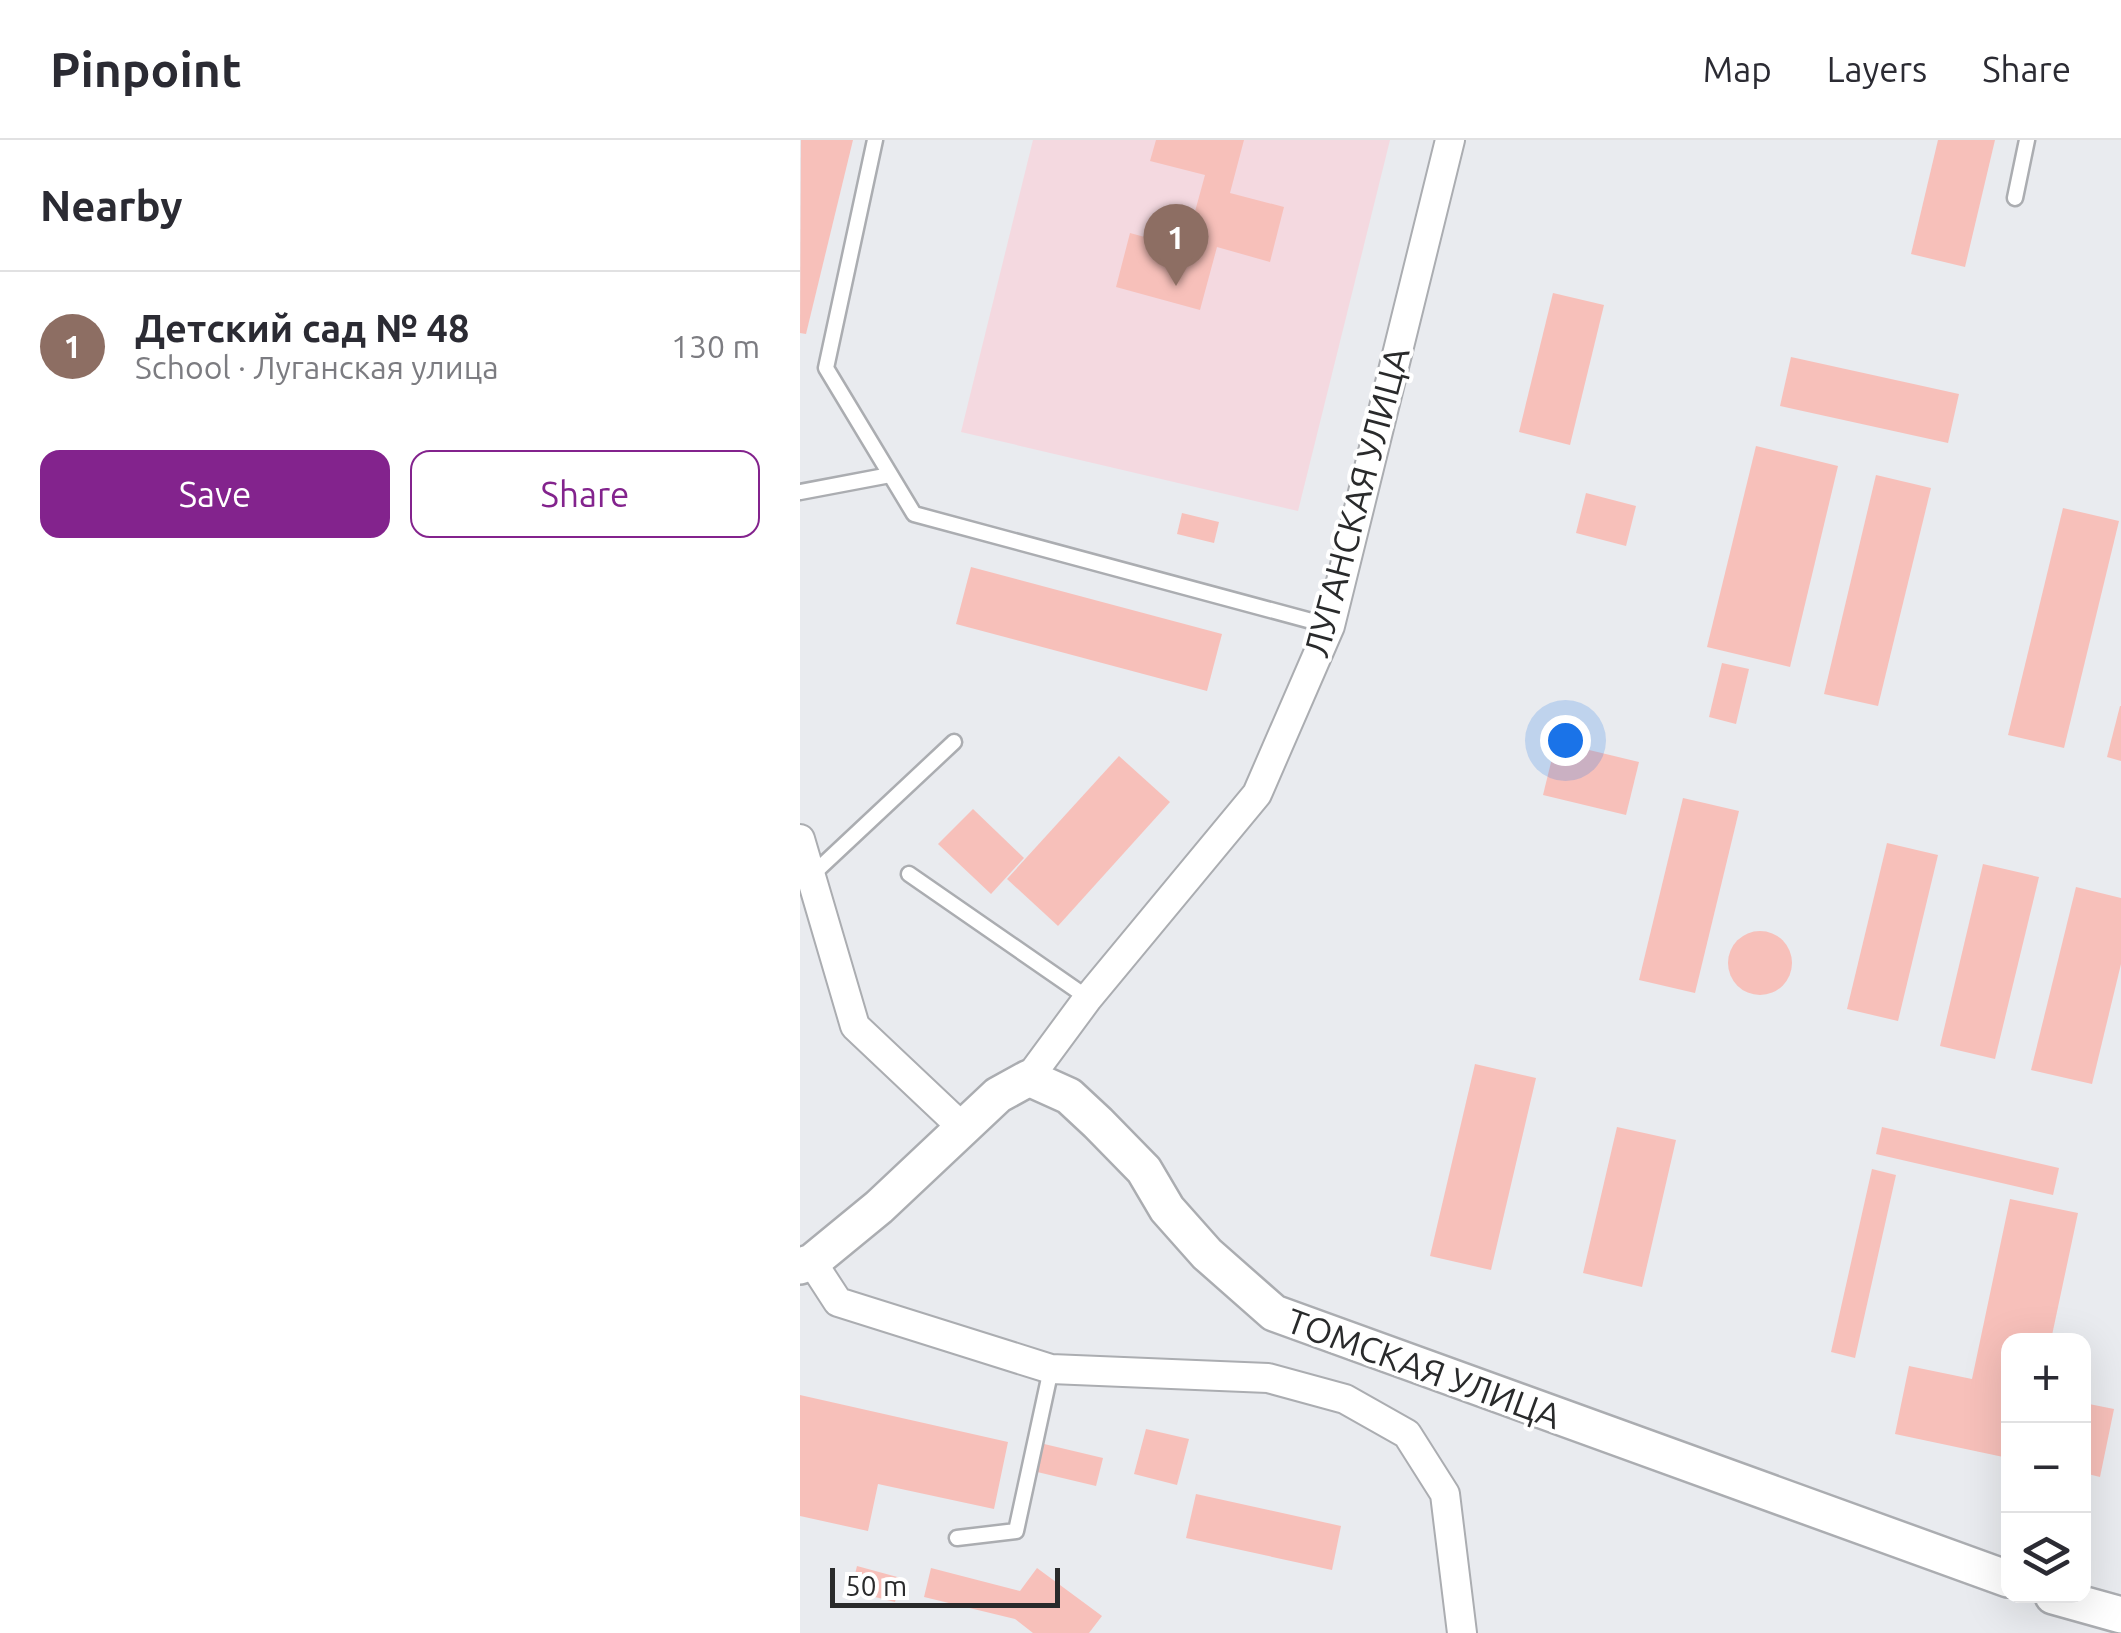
<!DOCTYPE html>
<html lang="en">
<head>
<meta charset="utf-8">
<style>
  body { margin:0; font-family:Ubuntu,sans-serif; background:#f2f2f3; color:#2b2b33 }
  .controls { position:absolute; right:30px; bottom:30px; display:grid; overflow:hidden; border-radius:20px; box-shadow:0 10px 40px #0002 }
  .controls button { width:90px; height:90px; display:grid; place-items:center; padding:0; border:0; border-bottom:2px solid #e1e1e2; background:#fff; color:#2b2b33; font:50px sans-serif }
  .scale { position:absolute; left:30px; bottom:25px; width:230px; box-sizing:border-box; padding-left:10px; border:5px solid #292a2b; border-top:0; font-size:28px; line-height:35px; white-space:nowrap; color:#292a2b; -webkit-text-stroke:8px #fff; paint-order:stroke }
  .you { position:absolute; left:765px; top:600px; width:35px; height:35px; margin:-25px; border:8px solid #fff; border-radius:50%; background:#1a73e8; box-shadow:0 0 0 15px #1a73e833 }
  .badge { display:grid; place-items:center; width:65px; height:65px; border-radius:50%; background:#83238d; color:#fff; font-size:32px; font-weight:700 }
  .pin { position:absolute; translate:-50% -82px; filter:drop-shadow(0 2px 5px #0008) }
  .pin::after { content:''; position:absolute; top:52px; width:35px; height:30px; background:inherit; clip-path:polygon(0 0,100% 0,50% 100%) }
  .list { margin:0; padding:0; list-style:none }
  h2 { display:flex; justify-content:space-between; align-items:center; height:130px; margin:0; padding:0 40px; font-size:42px }
  h2 small { font-size:32px; font-weight:400; color:#7c7c81 }
  .list li { display:grid; grid-template-columns:65px 1fr auto; gap:30px; align-items:center; box-sizing:border-box; height:150px; padding:0 40px; border-top:2px solid #e1e1e2 }
  .list b { display:block; font-size:38px; white-space:nowrap }
  .list p { margin:0; font-size:32px; white-space:nowrap; color:#7c7c81 }
  .list em { font-size:32px; font-style:normal; color:#7c7c81 }
  .actions { display:flex; gap:20px; padding:30px 40px }
  .actions a { flex:1; padding:22px 0; border:2px solid #83238d; border-radius:20px; text-align:center; font-size:35px; color:#83238d }
  .actions .main { background:#83238d; color:#fff }
  .icon { flex:none; width:55px; height:55px; fill:none; stroke:currentColor; stroke-width:2; stroke-linecap:round; stroke-linejoin:round }
  .map { position:relative; flex:none; width:1321px; height:1493px; overflow:hidden }
  header { display:flex; align-items:center; gap:60px; box-sizing:border-box; height:140px; padding:0 50px; background:#fff; border-bottom:2px solid #e1e1e2 }
  header strong { font-size:48px }
  nav { display:flex; gap:55px; margin-inline-start:auto; font-size:35px }
  main { display:flex }
  aside { flex:1; background:#fff }
  .map>svg:first-child { display:block }
  .education { fill:#f4d9e0 }
  .building { fill:#f7c0ba }
  .lines { fill:none; stroke-linecap:round; stroke-linejoin:round }
  .service-casing { stroke:#abadb1; stroke-width:19 }
  .minor-casing { stroke:#abadb1; stroke-width:32 }
  .tertiary-casing { stroke:#abadb1; stroke-width:40 }
  .service { stroke:#fff; stroke-width:14 }
  .minor { stroke:#fff; stroke-width:28 }
  .tertiary { stroke:#fff; stroke-width:35 }
  .labels { text-anchor:middle; dominant-baseline:central; stroke-width:8; stroke-linejoin:round; paint-order:stroke }
  .street-label { font-size:35px; fill:#292a2b; stroke:#fff }
</style>
</head>
<body>
<header>
<strong>Pinpoint</strong>
<nav><a>Map</a><a>Layers</a><a>Share</a></nav>
</header>
<main>
<aside>
<h2>Nearby<small></small></h2>
<ul class="list">
<li><span class="badge" style="background:#8d6e63">1</span><div><b>Детский сад № 48</b><p>School · Луганская улица</p></div><em>130 m</em></li>
</ul>
<div class="actions"><a class="main">Save</a><a>Share</a></div>
</aside>
<div class="map">
<svg width="1321" height="1493" viewBox="0 0 1321 1493">
  <rect width="100%" height="100%" fill="#e9ebef"/>
  <path class="education" d="M233 0H590L498 371 161 292Z"/>
  <g class="building">
    <path d="M1 0H53L6 194 0 193Z"/>
    <path d="M356 0H444L430 53 484 67 470 122 417 107 400 170 316 147 330 93 385 108 405 35 350 21Z"/>
    <path d="M1138 0H1195L1165 127 1111 114Z"/>
    <path d="M753 153 804 165 770 305 719 292Z"/>
    <path d="M991 217 1159 254 1148 303 980 266Z"/>
    <path d="M956 306 1038 326 990 527 907 507Z"/>
    <path d="M1076 335 1131 348 1078 566 1024 554Z"/>
    <path d="M786 353 836 366 826 406 776 393Z"/>
    <path d="M1263 368 1319 381 1264 608 1208 595Z"/>
    <path d="M382 373 419 382 414 403 377 394Z"/>
    <path d="M171 427 422 494 407 551 156 484Z"/>
    <path d="M922 523 949 529 936 584 909 577Z"/>
    <path d="M1320 566H1321V621L1307 617Z"/>
    <path d="M756 602 839 622 826 675 743 655Z"/>
    <path d="M319 616 370 662 258 786 207 739Z"/>
    <path d="M883 658 939 671 895 853 839 840Z"/>
    <path d="M173 669 224 718 191 754 138 704Z"/>
    <path d="M1087 703 1138 715 1098 881 1047 869Z"/>
    <path d="M1183 724 1239 737 1195 919 1140 906Z"/>
    <path d="M1276 747 1321 758V824L1292 944 1231 930Z"/>
    <circle cx="960" cy="823" r="32"/>
    <path d="M675 924 736 938 691 1130 630 1116Z"/>
    <path d="M817 987 876 1000 842 1147 783 1133Z"/>
    <path d="M1082 987 1259 1028 1253 1055 1076 1014Z"/>
    <path d="M1072 1029 1096 1035 1055 1218 1031 1212Z"/>
    <path d="M1210 1059 1278 1073 1251 1200H1208V1318L1095 1294 1109 1226 1172 1239Z"/>
    <path d="M0 1255 208 1302 194 1369 78 1344 68 1391 0 1376Z"/>
    <path d="M1284 1263 1314 1269 1300 1337 1284 1333Z"/>
    <path d="M346 1289 389 1299 377 1345 334 1334Z"/>
    <path d="M240 1303 303 1318 296 1346 233 1331Z"/>
    <path d="M396 1354 541 1386 532 1430 386 1398Z"/>
    <path d="M57 1426 101 1438 95 1462 51 1451Z"/>
    <path d="M131 1428 220 1451 237 1428 302 1476 289 1493H233L215 1479 124 1457Z"/>
  </g>
  <g class="lines">
    <defs>
      <g id="service">
        <path d="M75 0 26 228 114 374 530 486"/>
        <path d="M1215 58 1227 0"/>
        <path d="M0 352 90 335"/>
        <path d="M109 734 288 858"/>
        <path d="M12 735 154 602"/>
        <path d="M157 1398 216 1391 251 1229"/>
      </g>
      <g id="minor">
        <path d="M0 699 55 886 164 989"/>
        <path d="M229 938 288 858 457 654 530 486 650 0"/>
        <path d="M12 1122 38 1162 251 1229 468 1238 545 1259 607 1294 645 1354 662 1493"/>
      </g>
      <g id="tertiary">
        <path d="M0 1126 12 1122 79 1067 198 955 229 938 269 956 298 983 344 1030 367 1069 407 1114 474 1173 1208 1439"/>
        <path d="M1253 1456 1321 1475"/>
      </g>
    </defs>
    <use href="#service" class="service-casing"/>
    <use href="#minor" class="minor-casing"/>
    <use href="#tertiary" class="tertiary-casing"/>
    <use href="#service" class="service"/>
    <use href="#minor" class="minor"/>
    <use href="#tertiary" class="tertiary"/>
  </g>
  <g class="labels">
    <g class="street-label">
      <text transform="translate(556 362) rotate(-75)">ЛУГАНСКАЯ УЛИЦА</text>
      <text transform="translate(624 1228) rotate(20)">ТОМСКАЯ УЛИЦА</text>
    </g>
  </g>
</svg>
<div class="controls">
<button>+</button>
<button>−</button>
<button><svg class="icon" aria-label="layers" viewBox="0 0 24 24"><path d="M12 4l9 5-9 5-9-5zM3 14l9 5 9-5"/></svg></button>
</div>
<div class="scale">50 m</div>
<div class="you"></div>
<div class="pin badge" style="left:376px;top:146px;background:#8d6e63">1</div>
</div>
</main>
</body>
</html>
